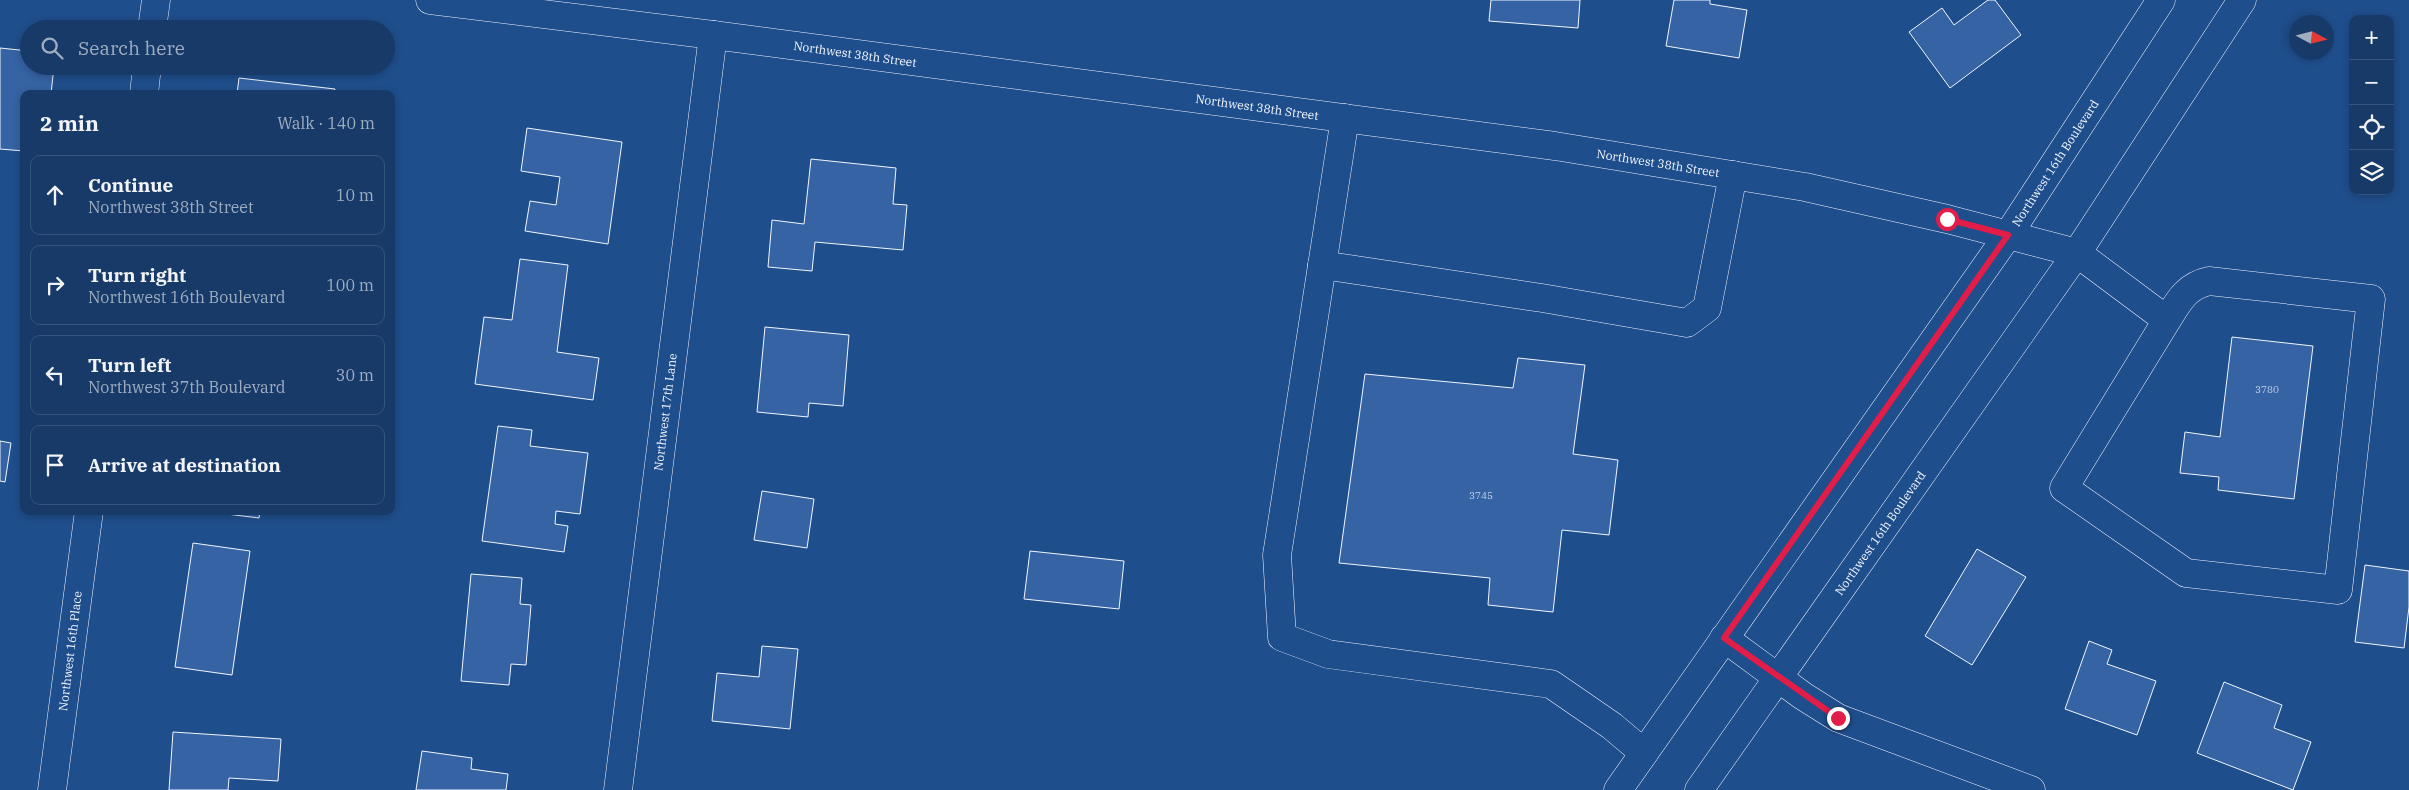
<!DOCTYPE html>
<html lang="en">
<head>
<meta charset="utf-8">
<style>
  body { margin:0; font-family:"IBM Plex Serif",serif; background:#244571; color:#f1f3f6 }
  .controls { position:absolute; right:15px; top:15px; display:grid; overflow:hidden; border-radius:10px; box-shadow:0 2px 8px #0003 }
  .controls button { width:45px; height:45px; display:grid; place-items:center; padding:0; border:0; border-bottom:1px solid #36547d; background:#173a69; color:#f1f3f6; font:25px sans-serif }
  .compass { position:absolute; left:2289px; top:15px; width:45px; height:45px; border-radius:50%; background:#173a69; box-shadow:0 2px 8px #0003; rotate:97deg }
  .stop { position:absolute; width:15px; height:15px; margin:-11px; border:4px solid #e11d48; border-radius:50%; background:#fff }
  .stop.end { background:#e11d48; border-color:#fff; box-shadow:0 1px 5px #0008 }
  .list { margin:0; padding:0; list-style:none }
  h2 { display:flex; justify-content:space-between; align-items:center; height:65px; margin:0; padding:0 20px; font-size:21px }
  h2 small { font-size:16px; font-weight:400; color:#9eadc0 }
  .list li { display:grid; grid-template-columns:32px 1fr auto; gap:15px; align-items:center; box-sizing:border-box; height:80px; margin:0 10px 10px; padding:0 10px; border:1px solid #36547d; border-radius:10px }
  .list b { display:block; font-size:19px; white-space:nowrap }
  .list p { margin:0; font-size:16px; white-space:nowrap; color:#9eadc0 }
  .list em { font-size:16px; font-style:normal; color:#9eadc0 }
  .icon { flex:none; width:28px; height:28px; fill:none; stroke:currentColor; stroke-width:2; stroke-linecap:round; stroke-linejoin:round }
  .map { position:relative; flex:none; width:2409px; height:790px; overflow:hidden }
  .search { position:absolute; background:#173a69; box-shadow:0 2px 8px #0003; left:20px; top:20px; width:375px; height:55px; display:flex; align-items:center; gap:12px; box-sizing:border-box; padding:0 18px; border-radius:28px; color:#9eadc0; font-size:19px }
  .panel { position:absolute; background:#173a69; box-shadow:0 2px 8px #0003; left:20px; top:90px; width:375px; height:425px; border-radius:10px }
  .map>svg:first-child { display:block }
  .building { fill:#3563a3; stroke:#f2f6ff }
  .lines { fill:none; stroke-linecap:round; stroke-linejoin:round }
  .minor-casing { stroke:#f2f6ff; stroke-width:29 }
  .major-casing { stroke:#f2f6ff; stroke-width:29 }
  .minor { stroke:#1f4e8c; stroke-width:28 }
  .major { stroke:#1f4e8c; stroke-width:28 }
  .route { stroke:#e11d48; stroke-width:6 }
  .labels { text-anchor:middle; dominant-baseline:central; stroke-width:4; stroke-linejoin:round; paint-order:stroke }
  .number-label { font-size:10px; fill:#c3d1e8 }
  .street-label { font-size:12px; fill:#f2f6ff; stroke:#1f4e8c }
</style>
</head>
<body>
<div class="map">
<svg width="2409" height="790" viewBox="0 0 2409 790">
  <rect width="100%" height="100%" fill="#1f4e8c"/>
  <g class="building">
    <path d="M1491 0H1580L1578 28 1489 21Z"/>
    <path d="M1674 0H1710V4L1747 10 1739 58 1666 46Z"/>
    <path d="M1988 0H1995L2021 35 1950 88 1909 32 1942 8 1954 25Z"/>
    <path d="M0 48 29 51V66H54L51 94H24V151L0 149Z"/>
    <path d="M239 78 335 89 334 94H237Z"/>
    <path d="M527 128 622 142 608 244 525 231 530 201 556 205 560 177 521 171Z"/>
    <path d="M811 159 896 168 893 204 907 205 903 250 815 242 812 271 768 267 772 220 804 224Z"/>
    <path d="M520 259 568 265 557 352 599 358 593 400 475 384 484 317 512 320Z"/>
    <path d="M765 327 849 335 843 406 809 403 808 417 757 412Z"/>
    <path d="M2232 337 2313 346 2294 499 2218 490 2219 477 2180 473 2185 432 2220 437Z"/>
    <path d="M1518 358 1585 365 1573 454 1618 460 1609 535 1562 530 1553 612 1488 605 1490 578 1339 563 1365 374 1513 388Z"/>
    <path d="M498 426 532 430 530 446 588 453 580 514 556 511 555 524 568 526 564 552 482 541Z"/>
    <path d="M0 441 11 443 5 482 0 481Z"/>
    <path d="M762 491 814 499 807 548 754 540Z"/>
    <path d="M202 511H260L259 518Z"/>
    <path d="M193 543 250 551 232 675 175 667Z"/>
    <path d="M1977 549 2026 577 1972 665 1925 636Z"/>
    <path d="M1030 551 1124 561 1119 609 1024 599Z"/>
    <path d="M2365 565 2409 571V607L2404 648 2355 642Z"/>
    <path d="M471 574 522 578 520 604 531 605 526 665 511 664 509 685 461 681Z"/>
    <path d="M2089 641 2112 650 2107 664 2156 681 2137 735 2065 709Z"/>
    <path d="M762 646 798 649 790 729 712 721 717 673 759 677Z"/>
    <path d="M2224 682 2282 705 2274 728 2311 742 2293 790 2197 753Z"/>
    <path d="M173 732 281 739 278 781 229 778 228 790H169Z"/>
    <path d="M422 751 472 758 471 769 508 774 506 790H416Z"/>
  </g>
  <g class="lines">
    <defs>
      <g id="minor">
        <path d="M430 0 713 35 1555 146 1805 187 1947 219 2077 253 2167 320C2178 302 2186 286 2209 281L2371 299 2338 590 2186 573 2064 488 2167 320"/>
        <path d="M152 29 156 0"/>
        <path d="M144 94 147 66"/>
        <path d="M1345 118 1277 555 1282 637 1328 654 1551 684 1612 726 1644 753"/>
        <path d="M1322 265 1542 298 1687 323 1707 308 1733 175"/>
        <path d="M1724 638 1803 696 1838 718 2031 790"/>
        <path d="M52 790 89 511"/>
        <path d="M618 790 713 35"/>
      </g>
      <g id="major">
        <path d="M1618 790 2008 235 2161 0"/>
        <path d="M1699 790 2077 253 2242 0"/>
      </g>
    </defs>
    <use href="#minor" class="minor-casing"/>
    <use href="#major" class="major-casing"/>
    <use href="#minor" class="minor"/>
    <use href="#major" class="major"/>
  </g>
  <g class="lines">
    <path class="route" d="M1838 718 1724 638 2008 235 1947 219"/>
  </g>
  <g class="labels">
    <g class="number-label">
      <text x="2267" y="389">3780</text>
      <text x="1481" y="495">3745</text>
    </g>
    <g class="street-label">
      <text transform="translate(855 54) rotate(8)">Northwest 38th Street</text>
      <text transform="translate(1257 107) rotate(8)">Northwest 38th Street</text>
      <text transform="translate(1658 163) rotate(9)">Northwest 38th Street</text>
      <text transform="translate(2055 163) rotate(-57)">Northwest 16th Boulevard</text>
      <text transform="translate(665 412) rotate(-83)">Northwest 17th Lane</text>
      <text transform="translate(1880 533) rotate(-55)">Northwest 16th Boulevard</text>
      <text transform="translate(70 651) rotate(-83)">Northwest 16th Place</text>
    </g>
  </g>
</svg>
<div class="controls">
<button>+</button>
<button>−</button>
<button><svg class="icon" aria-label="locate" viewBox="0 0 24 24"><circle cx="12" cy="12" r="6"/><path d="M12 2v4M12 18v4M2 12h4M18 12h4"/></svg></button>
<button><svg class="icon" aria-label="layers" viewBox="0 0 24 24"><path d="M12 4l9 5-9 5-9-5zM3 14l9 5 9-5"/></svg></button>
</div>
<svg class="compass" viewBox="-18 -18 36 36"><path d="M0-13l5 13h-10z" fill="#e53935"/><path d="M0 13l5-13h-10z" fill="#9eadc0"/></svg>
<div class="stop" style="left:1947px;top:219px"></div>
<div class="stop end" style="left:1838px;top:718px"></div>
<div class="search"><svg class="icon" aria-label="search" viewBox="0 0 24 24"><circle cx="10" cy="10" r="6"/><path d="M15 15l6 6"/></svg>Search here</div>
<section class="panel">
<h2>2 min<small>Walk · 140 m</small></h2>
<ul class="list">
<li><svg class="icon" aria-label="ahead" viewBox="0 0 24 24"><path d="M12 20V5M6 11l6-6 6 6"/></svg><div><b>Continue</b><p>Northwest 38th Street</p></div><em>10 m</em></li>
<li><svg class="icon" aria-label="right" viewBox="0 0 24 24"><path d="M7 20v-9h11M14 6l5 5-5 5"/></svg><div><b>Turn right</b><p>Northwest 16th Boulevard</p></div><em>100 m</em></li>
<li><svg class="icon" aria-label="left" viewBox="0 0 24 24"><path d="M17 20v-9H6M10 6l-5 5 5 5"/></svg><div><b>Turn left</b><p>Northwest 37th Boulevard</p></div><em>30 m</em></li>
<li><svg class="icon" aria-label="arrive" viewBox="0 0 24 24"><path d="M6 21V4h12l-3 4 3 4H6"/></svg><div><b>Arrive at destination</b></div></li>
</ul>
</section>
</div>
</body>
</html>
